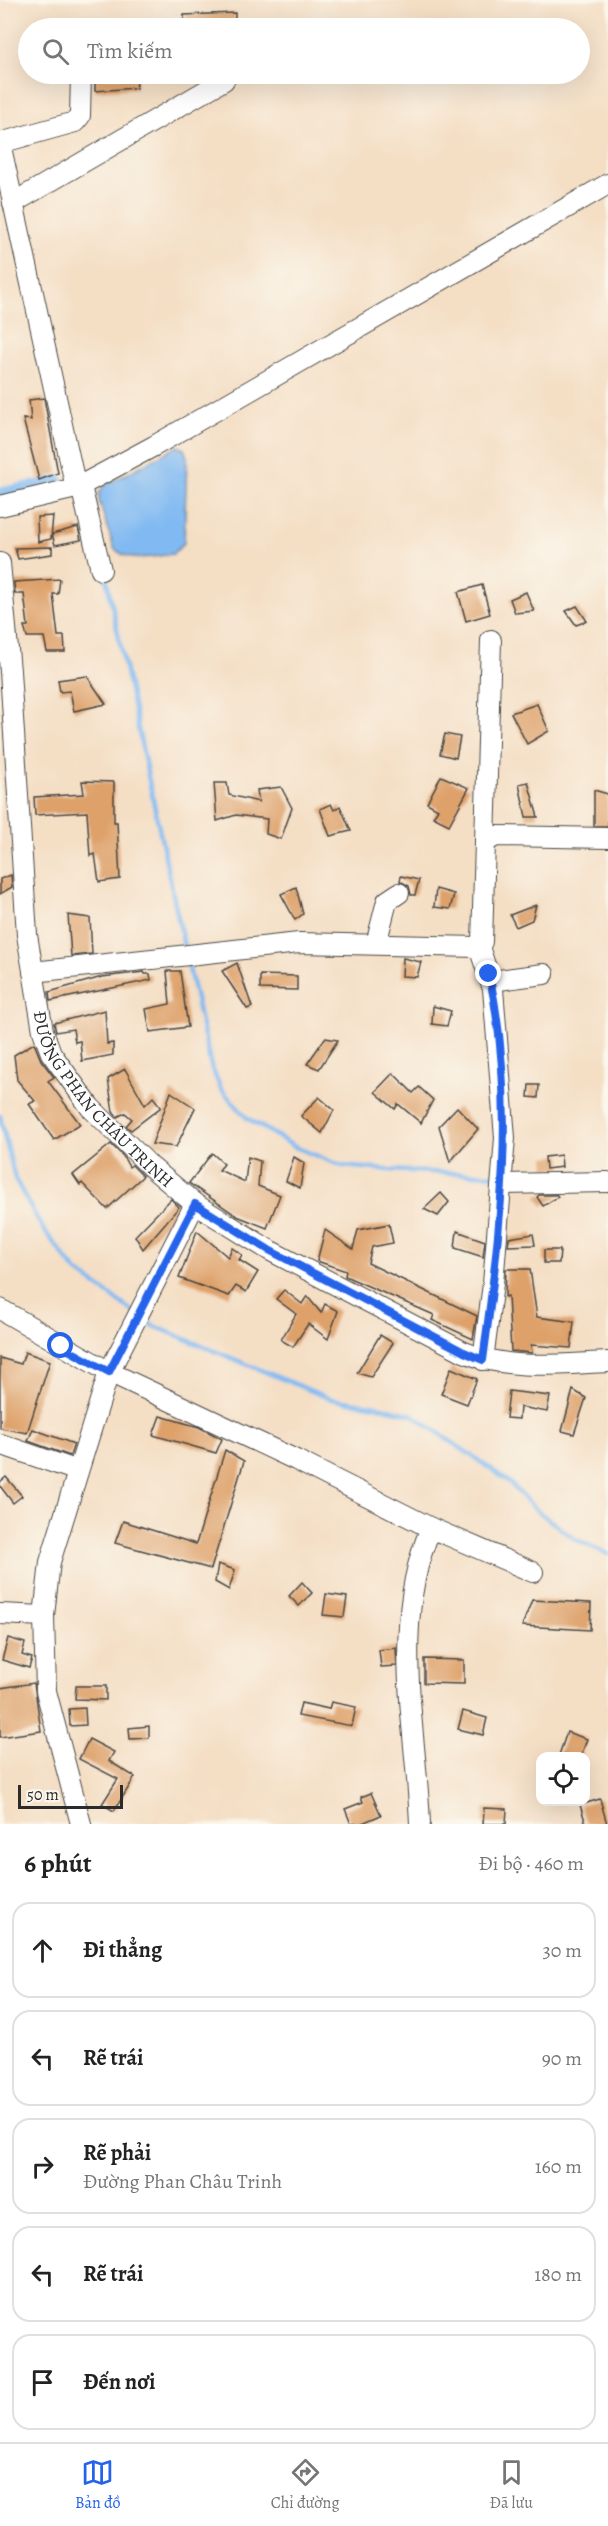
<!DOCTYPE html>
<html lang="vi">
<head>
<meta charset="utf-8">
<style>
  body { margin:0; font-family:Alegreya,serif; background:#f2f2f2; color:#222 }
  .controls { position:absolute; right:18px; bottom:18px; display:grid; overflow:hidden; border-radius:12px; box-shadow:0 6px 24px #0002 }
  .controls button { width:54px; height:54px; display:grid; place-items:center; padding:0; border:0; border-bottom:2px solid #e0e0e0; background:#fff; color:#222; font:30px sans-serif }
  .scale { position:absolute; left:18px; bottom:15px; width:105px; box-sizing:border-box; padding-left:6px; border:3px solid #2b2b2b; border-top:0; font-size:16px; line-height:21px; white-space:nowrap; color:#2b2b2b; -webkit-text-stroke:4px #fbf7ec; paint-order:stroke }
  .stop { position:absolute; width:18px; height:18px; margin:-14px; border:4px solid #2563eb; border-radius:50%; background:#fff }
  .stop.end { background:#2563eb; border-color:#fff; box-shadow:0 2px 6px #0008 }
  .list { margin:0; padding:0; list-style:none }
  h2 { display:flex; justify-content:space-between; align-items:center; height:78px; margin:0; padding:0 24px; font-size:26px }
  h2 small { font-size:20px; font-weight:400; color:#767676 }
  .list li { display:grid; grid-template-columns:39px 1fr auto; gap:18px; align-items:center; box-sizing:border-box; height:96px; margin:0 12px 12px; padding:0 12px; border:2px solid #e0e0e0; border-radius:18px }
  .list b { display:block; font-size:22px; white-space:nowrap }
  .list p { margin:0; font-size:20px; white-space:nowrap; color:#767676 }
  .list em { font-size:20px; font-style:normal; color:#767676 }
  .icon { flex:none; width:33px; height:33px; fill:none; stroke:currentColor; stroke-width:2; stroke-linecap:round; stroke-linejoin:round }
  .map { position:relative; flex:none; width:608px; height:1824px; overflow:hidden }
  .search { position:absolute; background:#fff; box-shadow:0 6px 24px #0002; left:18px; right:18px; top:18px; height:66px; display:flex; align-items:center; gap:15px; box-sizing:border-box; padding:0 21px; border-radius:33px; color:#767676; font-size:22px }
  .sheet { height:618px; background:#fff }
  nav { display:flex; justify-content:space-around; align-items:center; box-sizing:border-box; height:84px; border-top:2px solid #e0e0e0; background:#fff; font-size:16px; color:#767676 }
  nav a { display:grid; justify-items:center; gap:3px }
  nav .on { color:#2563eb }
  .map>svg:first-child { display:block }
  .water { fill:#81baf2; stroke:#56728e; stroke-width:1.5 }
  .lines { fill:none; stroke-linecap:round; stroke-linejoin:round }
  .stream { stroke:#81baf2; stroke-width:4.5 }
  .canal { stroke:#81baf2; stroke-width:15 }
  .building { fill:#dea16b }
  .minor-casing { stroke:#494642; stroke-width:22 }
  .minor { stroke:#fff; stroke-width:20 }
  .route { stroke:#2563eb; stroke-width:8 }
  .labels { text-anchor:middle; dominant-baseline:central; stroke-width:6; stroke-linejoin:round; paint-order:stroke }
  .street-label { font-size:18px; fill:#2b2b2b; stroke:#fbf7ec }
</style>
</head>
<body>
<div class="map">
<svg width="608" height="1824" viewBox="0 0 608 1824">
  <rect width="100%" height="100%" fill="#fbf7ec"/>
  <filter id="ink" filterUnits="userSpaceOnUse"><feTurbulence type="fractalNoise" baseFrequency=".0167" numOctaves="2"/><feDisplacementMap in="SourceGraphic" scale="12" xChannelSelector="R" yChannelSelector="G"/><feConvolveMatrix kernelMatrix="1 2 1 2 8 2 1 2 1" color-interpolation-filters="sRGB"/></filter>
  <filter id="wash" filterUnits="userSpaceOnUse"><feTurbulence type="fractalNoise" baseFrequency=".008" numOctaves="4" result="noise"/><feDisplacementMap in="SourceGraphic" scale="24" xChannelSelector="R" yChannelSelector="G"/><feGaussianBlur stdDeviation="1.35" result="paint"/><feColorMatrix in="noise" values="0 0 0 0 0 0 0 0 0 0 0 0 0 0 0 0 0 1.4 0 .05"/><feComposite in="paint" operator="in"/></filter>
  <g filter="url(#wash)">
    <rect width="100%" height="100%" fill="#f4dec4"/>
    <path class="water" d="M178 446 184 449 187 457 184 543 173 554C154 556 128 564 114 548L99 501V493L104 486Z"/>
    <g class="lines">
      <g class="stream">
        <path d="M105 572 185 951"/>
        <path d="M187 959 211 1066 221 1089 247 1118 295 1147 342 1166 387 1170 497 1175"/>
        <path d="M0 1116 15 1179 43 1229 75 1270 135 1313"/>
        <path d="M142 1318 154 1326 331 1399 377 1406 413 1415 508 1481 536 1510 575 1539 608 1554"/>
      </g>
      <path class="canal" d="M0 495 57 483"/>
    </g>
    <g id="blocks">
      <g class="building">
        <path d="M235 13V28H184V15Z"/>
        <path d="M138 74 136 88 95 91V78L125 77Z"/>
        <path d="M44 398 58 473 39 480 23 419 31 420 29 400Z"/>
        <path d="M53 516 51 539 38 542 37 517Z"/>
        <path d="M78 527 81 540 55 545 52 534Z"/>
        <path d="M52 547V554L18 559 15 548Z"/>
        <path d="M60 579 58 594H53L58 636H64L65 652H47L44 637H27L24 626H28L24 594H15L14 582Z"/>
        <path d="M482 585 490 614 466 621 458 592Z"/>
        <path d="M526 592 534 611 515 613 510 599Z"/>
        <path d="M577 606 587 621 576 625 566 611Z"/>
        <path d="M87 676 106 704 74 711 70 691 60 692 58 680Z"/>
        <path d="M537 704 549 731 527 744 511 713Z"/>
        <path d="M445 734 460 737 456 758 440 754Z"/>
        <path d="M441 776 469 788 449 825 433 817 438 809 427 803Z"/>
        <path d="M82 781 114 782V822H117L120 879 99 882 95 854 90 856 87 812 35 815 34 797 84 794Z"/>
        <path d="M528 782 538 817H526L519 784Z"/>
        <path d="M214 783H227L229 795 259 802 257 790 281 787 292 808 281 839 266 834 267 819 236 815 217 821Z"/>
        <path d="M594 790 608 794V826H594Z"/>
        <path d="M331 804 334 810 340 806 351 831 330 836 320 809Z"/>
        <path d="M11 875 12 887 0 894V879Z"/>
        <path d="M401 876 419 880 415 895H411L409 886 400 881Z"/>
        <path d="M296 887 303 914 295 920 281 894Z"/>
        <path d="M436 889 454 894 450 909 434 907Z"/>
        <path d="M536 905 532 920 516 927 510 915Z"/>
        <path d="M68 915 90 918 92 954 71 956Z"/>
        <path d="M403 958 421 962 417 977 402 976Z"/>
        <path d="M237 963 252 1007 247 1009 222 971Z"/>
        <path d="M167 971H180L188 1027 150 1032 146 1009 170 1004Z"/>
        <path d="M144 972 145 974H150L151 980 50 1001 49 992 102 977Z"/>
        <path d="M260 975 297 976V990L260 989Z"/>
        <path d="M433 1006 451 1011 447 1026 432 1024Z"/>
        <path d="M105 1010 107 1044 113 1043V1055L82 1061 80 1041 75 1042 73 1029 56 1032 54 1023Z"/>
        <path d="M325 1038 338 1040 319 1069 307 1064Z"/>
        <path d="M34 1043 41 1060 54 1077 48 1081 80 1124 54 1140 29 1104 35 1101 17 1080 14 1055Z"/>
        <path d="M125 1069 145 1105 153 1097 161 1107 131 1130 126 1126 132 1119 125 1113 117 1117 113 1112 108 1079Z"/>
        <path d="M393 1073 413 1093 419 1087 433 1100 421 1123 398 1104 395 1109 375 1092Z"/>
        <path d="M529 1085H539L538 1098 528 1097Z"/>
        <path d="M171 1092 195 1108 176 1147 152 1144Z"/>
        <path d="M319 1097 334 1110 322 1133 301 1116Z"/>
        <path d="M457 1107 478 1129 450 1162 439 1126Z"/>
        <path d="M111 1144 123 1156 129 1167 132 1165 143 1176 107 1209 82 1183 80 1185 73 1175Z"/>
        <path d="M212 1153 224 1164 219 1170 245 1182 248 1157 260 1161 258 1186 280 1195 267 1228 237 1216 189 1183Z"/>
        <path d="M561 1155 562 1167 546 1169 545 1157Z"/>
        <path d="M294 1157 304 1163 300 1188 286 1181Z"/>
        <path d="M441 1193 449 1202 438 1216 424 1209Z"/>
        <path d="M539 1195H557L558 1197 543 1206 537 1197Z"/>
        <path d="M171 1199 179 1207 143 1249 135 1236Z"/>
        <path d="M389 1224 393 1243 372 1247 368 1263 477 1316 473 1339 432 1320 434 1315 345 1276 346 1271 317 1261 325 1230 353 1249 358 1230Z"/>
        <path d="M197 1231 228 1257 232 1248 242 1255 239 1260 258 1272 246 1292 236 1286 229 1296 179 1278Z"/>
        <path d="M457 1231 485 1241 483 1257 455 1248Z"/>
        <path d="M533 1234 535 1245 508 1246 509 1238Z"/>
        <path d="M544 1250H560L559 1263H544Z"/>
        <path d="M506 1269H530L537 1317 574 1322 571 1348 531 1345 532 1353 511 1351 508 1296 505 1297Z"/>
        <path d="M284 1290 302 1304 307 1296 321 1313 325 1304 338 1311 328 1339 308 1324 293 1347 281 1340 296 1314 276 1299Z"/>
        <path d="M380 1335 393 1343 371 1377 357 1373Z"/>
        <path d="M25 1352 50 1361 27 1433 0 1428V1358L21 1364Z"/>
        <path d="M451 1368 477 1379 467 1404 441 1394Z"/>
        <path d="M573 1390 586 1398 574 1434 562 1431Z"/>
        <path d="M509 1391 550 1396 547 1412 520 1407 519 1419 506 1418Z"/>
        <path d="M160 1416 199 1427 222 1439 216 1453 153 1435Z"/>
        <path d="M33 1429 74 1444 70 1456 28 1441Z"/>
        <path d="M225 1450 244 1461 211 1569 115 1543 123 1521 196 1544Z"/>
        <path d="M6 1477 22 1496 13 1503 0 1486V1482Z"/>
        <path d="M218 1564 235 1570 229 1590 215 1582Z"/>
        <path d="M302 1582 312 1593 299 1606 289 1596Z"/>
        <path d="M326 1594 347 1597 344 1617 323 1615Z"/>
        <path d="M532 1600 591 1603 590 1630 522 1626Z"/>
        <path d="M8 1638 25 1643 22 1655 32 1658 29 1668 2 1660Z"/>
        <path d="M396 1648 397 1666 381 1667 379 1650Z"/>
        <path d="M424 1659 464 1660V1684L424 1683Z"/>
        <path d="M34 1683 41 1731 0 1737V1688Z"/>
        <path d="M76 1686H106V1700L75 1699Z"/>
        <path d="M331 1702 356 1707 352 1726 298 1716 301 1703 329 1709Z"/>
        <path d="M85 1708 86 1725 70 1726 69 1709Z"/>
        <path d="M463 1711 487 1718 483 1735 458 1729Z"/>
        <path d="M149 1726V1738L130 1739 129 1728Z"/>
        <path d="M567 1732 587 1739 581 1756 559 1755Z"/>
        <path d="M89 1739 114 1752 109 1761 135 1777 114 1811 102 1804 118 1779 79 1759Z"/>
        <path d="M371 1793 381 1815 360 1824H351L345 1809 363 1802 361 1797Z"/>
        <path d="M600 1799 607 1824H586L580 1805Z"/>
        <path d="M484 1808 507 1809 506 1824H483Z"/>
      </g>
    </g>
  </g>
  <g filter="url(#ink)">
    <use href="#blocks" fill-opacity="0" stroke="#494642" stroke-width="1.5"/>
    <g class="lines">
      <defs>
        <g id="minor">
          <path d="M0 143 76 488"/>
          <path d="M0 143 75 122 80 116 81 74"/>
          <path d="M13 203 224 80 227 74"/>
          <path d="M81 486 101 570"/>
          <path d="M0 506 76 488 154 446 608 184"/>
          <path id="s1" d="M0 563 10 671 27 935 43 1031 51 1053 90 1107 151 1167 195 1204 269 1250 464 1352C510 1371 560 1364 608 1362"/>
          <path d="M485 842 491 640"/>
          <path d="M376 944 387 901 399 893"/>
          <path d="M479 947 493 989 505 1138 493 1284 483 1360"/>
          <path d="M33 972 299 943 477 947 482 942 485 842 496 836 608 838"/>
          <path d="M491 981 544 974"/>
          <path d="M502 1184 608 1182"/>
          <path d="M0 1309 109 1372 296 1460 431 1528 533 1572"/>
          <path d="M0 1444 78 1471"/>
          <path d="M0 1614 44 1616"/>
          <path d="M81 1824 46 1691 44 1616 50 1562 109 1372 195 1204"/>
          <path d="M420 1824C416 1726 390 1621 431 1528"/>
        </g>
      </defs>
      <use href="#minor" class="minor-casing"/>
      <use href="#minor" class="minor"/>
    </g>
  </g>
  <g class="lines" filter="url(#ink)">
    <path class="route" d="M61 1346 109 1372 195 1204 269 1250 464 1352 483 1360C500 1233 517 1101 489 974"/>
  </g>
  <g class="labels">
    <g class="street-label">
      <text stroke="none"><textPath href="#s1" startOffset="561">ĐƯỜNG PHAN CHÂU TRINH</textPath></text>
    </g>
  </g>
</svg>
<div class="controls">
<button><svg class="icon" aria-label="locate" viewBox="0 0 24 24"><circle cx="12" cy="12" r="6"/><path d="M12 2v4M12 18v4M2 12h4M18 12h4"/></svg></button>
</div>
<div class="scale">50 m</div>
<div class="stop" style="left:61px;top:1346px"></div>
<div class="stop end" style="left:489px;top:974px"></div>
<div class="search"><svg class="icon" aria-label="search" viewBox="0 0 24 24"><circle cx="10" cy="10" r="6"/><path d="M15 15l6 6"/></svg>Tìm kiếm</div>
</div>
<section class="sheet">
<h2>6 phút<small>Đi bộ · 460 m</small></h2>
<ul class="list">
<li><svg class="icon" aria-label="ahead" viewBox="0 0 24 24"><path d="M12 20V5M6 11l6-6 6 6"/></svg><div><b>Đi thẳng</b></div><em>30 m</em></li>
<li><svg class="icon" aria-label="left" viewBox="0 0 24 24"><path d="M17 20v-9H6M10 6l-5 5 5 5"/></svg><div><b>Rẽ trái</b></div><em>90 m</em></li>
<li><svg class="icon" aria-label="right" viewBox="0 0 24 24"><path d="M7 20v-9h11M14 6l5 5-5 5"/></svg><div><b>Rẽ phải</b><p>Đường Phan Châu Trinh</p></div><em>160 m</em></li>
<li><svg class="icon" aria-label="left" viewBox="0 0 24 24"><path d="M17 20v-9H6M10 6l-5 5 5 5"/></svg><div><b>Rẽ trái</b></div><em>180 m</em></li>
<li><svg class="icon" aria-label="arrive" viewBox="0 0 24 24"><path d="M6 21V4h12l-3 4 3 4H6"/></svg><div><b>Đến nơi</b></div></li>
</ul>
</section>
<nav>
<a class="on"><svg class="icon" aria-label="map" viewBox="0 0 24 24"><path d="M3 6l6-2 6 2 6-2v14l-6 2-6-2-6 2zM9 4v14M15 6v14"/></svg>Bản đồ</a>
<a><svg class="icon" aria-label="directions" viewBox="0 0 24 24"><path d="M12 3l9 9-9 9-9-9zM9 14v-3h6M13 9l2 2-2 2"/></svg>Chỉ đường</a>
<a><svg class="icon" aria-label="saved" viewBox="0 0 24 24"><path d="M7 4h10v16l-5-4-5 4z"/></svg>Đã lưu</a>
</nav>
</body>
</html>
